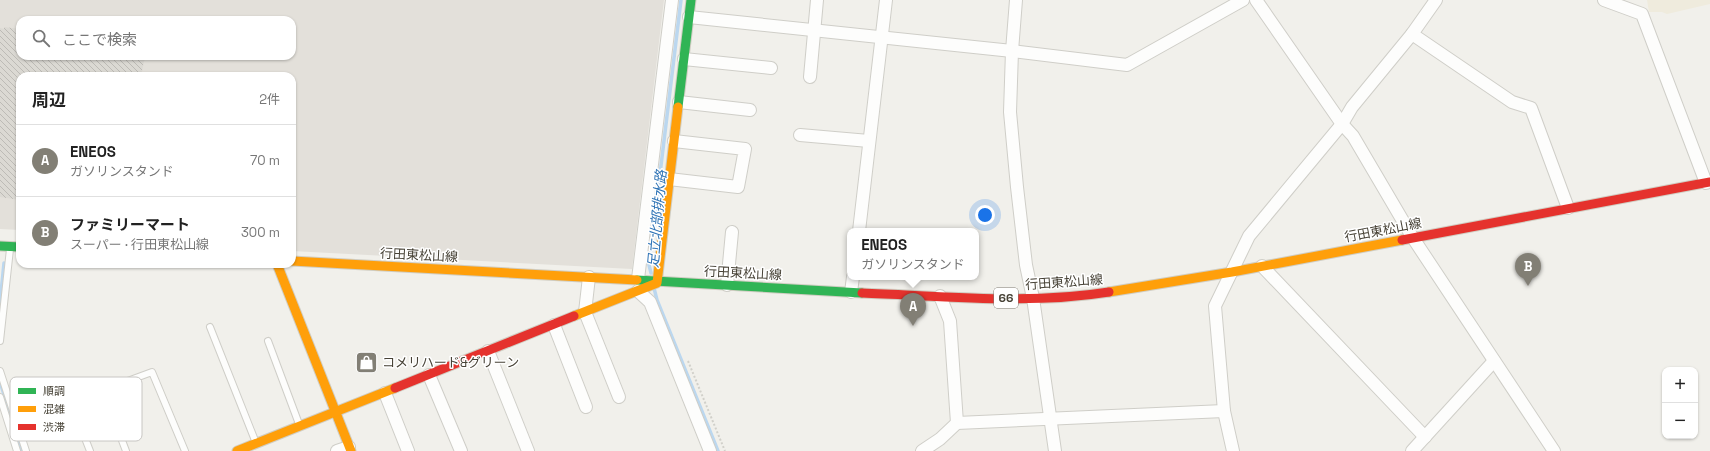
<!DOCTYPE html>
<html lang="ja">
<head>
<meta charset="utf-8">
<style>
  body { margin:0; font-family:"Space Grotesk","Noto Sans JP",sans-serif; background:#f2f2f2; color:#222 }
  .controls { position:absolute; right:12px; bottom:12px; display:grid; overflow:hidden; border-radius:8px; box-shadow:0 1px 3px #0004 }
  .controls button { width:36px; height:36px; display:grid; place-items:center; padding:0; border:0; border-bottom:1px solid #e0e0e0; background:#fff; color:#222; font:20px sans-serif }
  .you { position:absolute; left:985px; top:215px; width:14px; height:14px; margin:-10px; border:3px solid #fff; border-radius:50%; background:#1a73e8; box-shadow:0 0 0 6px #1a73e833 }
  .badge { display:grid; place-items:center; width:26px; height:26px; border-radius:50%; background:#827f75; color:#fff; font-size:13px; font-weight:700 }
  .pin { position:absolute; translate:-50% -33px; filter:drop-shadow(0 1px 2px #0008) }
  .pin::after { content:''; position:absolute; top:21px; width:14px; height:12px; background:inherit; clip-path:polygon(0 0,100% 0,50% 100%) }
  .popup { position:absolute; left:847px; top:228px; width:132px; height:52px; box-sizing:border-box; display:grid; place-content:center; border-radius:8px; background:#fff; filter:drop-shadow(0 1px 3px #0005); font-size:13px; white-space:nowrap; color:#767676 }
  .popup b { font-size:15px; color:#222 }
  .popup::after { content:''; position:absolute; left:50%; top:100%; margin-left:-8px; border:8px solid transparent; border-top-color:#fff }
  .list { margin:0; padding:0; list-style:none }
  h2 { display:flex; justify-content:space-between; align-items:center; height:52px; margin:0; padding:0 16px; font-size:17px }
  h2 small { font-size:13px; font-weight:400; color:#767676 }
  .list li { display:grid; grid-template-columns:26px 1fr auto; gap:12px; align-items:center; box-sizing:border-box; height:72px; padding:0 16px; border-top:1px solid #e0e0e0 }
  .list b { display:block; font-size:15px; white-space:nowrap }
  .list p { margin:0; font-size:13px; white-space:nowrap; color:#767676 }
  .list em { font-size:13px; font-style:normal; color:#767676 }
  .icon { flex:none; width:22px; height:22px; fill:none; stroke:currentColor; stroke-width:2; stroke-linecap:round; stroke-linejoin:round }
  .map { position:relative; flex:none; width:1710px; height:451px; overflow:hidden }
  .search { position:absolute; background:#fff; box-shadow:0 1px 3px #0004; left:16px; top:16px; width:280px; height:44px; display:flex; align-items:center; gap:10px; box-sizing:border-box; padding:0 14px; border-radius:12px; color:#767676; font-size:15px }
  .panel { position:absolute; background:#fff; box-shadow:0 1px 3px #0004; left:16px; top:72px; width:280px; height:196px; border-radius:12px }
  .map>svg:first-child { display:block }
  .industrial { fill:#e3e0da; fill-rule:evenodd }
  .education { fill:#efebdd }
  .lines { fill:none; stroke-linecap:round; stroke-linejoin:round }
  .stream { stroke:#bbd7ef; stroke-width:3.5 }
  .building { fill:url(#building-back-hatch) }
  .lane-casing { stroke:#cfcec8; stroke-width:8 }
  .street-casing { stroke:#cfcec8; stroke-width:14 }
  .fast-casing { stroke:#d0cdc2; stroke-width:11 }
  .slow-casing { stroke:#d0cdc2; stroke-width:11 }
  .jam-casing { stroke:#d0cdc2; stroke-width:11 }
  .path { stroke:#d1d0ca; stroke-width:2; stroke-dasharray:2 2; stroke-linecap:butt }
  .lane { stroke:#fdfdfc; stroke-width:6 }
  .street { stroke:#fdfdfc; stroke-width:12 }
  .fast { stroke:#30b455; stroke-width:9 }
  .slow { stroke:#ff9f0a; stroke-width:9 }
  .jam { stroke:#e5322d; stroke-width:9 }
  .labels { text-anchor:middle; dominant-baseline:central; stroke-width:3; stroke-linejoin:round; paint-order:stroke }
  .shield { fill:#fff; stroke:#7e7b72; stroke-width:1 }
  .shield-label { font-size:12px; font-weight:bold; fill:#474236 }
  .street-label { font-size:13px; fill:#474236; stroke:#fff }
  .poi-label { font-size:13px; fill:#474236; stroke:#fff; text-anchor:start }
  .water-label { font-size:14px; font-style:italic; fill:#2e73b5; stroke:#fff }
  .key { fill:#fff; stroke:#c8c6c3; stroke-width:1 }
  .key-label { font-size:11px; fill:#474236 }
</style>
</head>
<body>
<div class="map">
<svg width="1710" height="451" viewBox="0 0 1710 451">
  <defs>
    <pattern id="building-back-hatch" width="6" height="6" patternUnits="userSpaceOnUse"><rect width="6" height="6" fill="#dbd9d3"/><path d="M-1 5l2 2M0 0l6 6M5-1l2 2" fill="none" stroke="#bdbbb6"/></pattern>
  </defs>
  <rect width="100%" height="100%" fill="#f1f0eb"/>
  <path class="industrial" d="M0 0H664L632 269 292 251V76H20V230L0 229ZM20 20H292V56H20Z"/>
  <path class="education" d="M1647 0H1710V4L1667 14 1662 12H1649Z"/>
  <g class="lines">
    <g class="stream">
      <path d="M651 273 649 265 681 0"/>
      <path d="M654 288 657 300 718 451"/>
      <path d="M0 303 4 263"/>
      <path d="M0 382 22 451"/>
    </g>
  </g>
  <path class="building" d="M4 27 20 29V56H145L141 76H20V200L0 197V28L4 29Z"/>
  <g class="lines">
    <defs>
      <g id="lane">
        <path d="M210 327 256 443"/>
        <path d="M0 341 10 249"/>
        <path d="M268 341 299 424"/>
        <path d="M0 371 26 451"/>
        <path d="M0 397 17 451"/>
        <path d="M70 400 90 451"/>
        <path d="M126 451 103 390 152 372 185 451"/>
      </g>
      <g id="street">
        <path d="M1016 0 1012 51 1010 112 1017 187 1026 265 1033 298 1055 451"/>
        <path d="M1256 0 1342 124 1353 136 1413 238 1554 451"/>
        <path d="M1604 0 1642 14 1706 183"/>
        <path d="M689 17 1012 51 1127 65 1243 0"/>
        <path d="M1412 34 1512 102 1531 108 1568 208"/>
        <path d="M684 59 771 68"/>
        <path d="M810 77 817 0"/>
        <path d="M679 102 750 110"/>
        <path d="M800 135 869 141"/>
        <path d="M669 179 738 187 745 149 674 141"/>
        <path d="M859 231 886 0"/>
        <path d="M1262 266 1425 437"/>
        <path d="M589 277 585 312 619 397"/>
        <path d="M638 279 672 0"/>
        <path d="M727 285 732 232"/>
        <path d="M638 291 650 302 710 451"/>
        <path d="M851 292 853 277"/>
        <path d="M940 296 950 321 957 423"/>
        <path d="M554 325 586 407"/>
        <path d="M488 351 528 451"/>
        <path d="M429 375 461 451"/>
        <path d="M385 393 408 451"/>
        <path d="M337 451 349 447"/>
        <path d="M922 451 940 439 957 423 1224 411"/>
        <path d="M1233 451 1224 411 1215 306 1249 236 1342 124 1352 107 1412 34 1436 0"/>
        <path d="M1412 451 1494 361"/>
      </g>
      <g id="fast">
        <path d="M678 107 691 0"/>
        <path d="M0 246 20 247"/>
        <path d="M637 280 862 293"/>
      </g>
      <g id="slow">
        <path d="M292 261 637 280"/>
        <path d="M277 264 351 451"/>
        <path d="M1109 292 1232 272 1402 240"/>
        <path d="M574 316 657 283 678 107"/>
        <path d="M237 451 395 388"/>
      </g>
      <g id="jam">
        <path d="M1402 240 1710 182"/>
        <path d="M862 293C944 296 1028 305 1109 292"/>
        <path d="M395 388 574 316"/>
      </g>
    </defs>
    <use href="#lane" class="lane-casing"/>
    <use href="#street" class="street-casing"/>
    <use href="#fast" class="fast-casing"/>
    <use href="#slow" class="slow-casing"/>
    <use href="#jam" class="jam-casing"/>
    <path class="path" d="M688 361 725 451"/>
    <use href="#lane" class="lane"/>
    <use href="#street" class="street"/>
    <use href="#fast" class="fast"/>
    <use href="#slow" class="slow"/>
    <use href="#jam" class="jam"/>
  </g>
  <defs>
    <symbol id="shop-square" viewBox="-11 -11 22 22"><rect x="-9" y="-9" width="18" height="18" rx="4" fill="#827f75" stroke="#fff"/><path d="M-5-2.5h2.3a2.7 3.5 0 0 1 5.4 0H5L5.5 6h-11ZM-1.5-2.5h3a1.5 2.3 0 0 0-3 0Z" fill="#fff"/></symbol>
  </defs>
  <g fill-rule="evenodd">
    <use href="#shop-square" x="354" y="350" width="25" height="25"/>
  </g>
  <g class="labels">
    <rect class="shield" x="994" y="288" width="24" height="20" rx="3"/>
    <g class="shield-label">
      <text x="1006" y="298">66</text>
    </g>
    <g class="street-label">
      <text transform="translate(1383 230) rotate(-11)">行田東松山線</text>
      <text transform="translate(419 255) rotate(3)">行田東松山線</text>
      <text transform="translate(743 273) rotate(3)">行田東松山線</text>
      <text transform="translate(1064 282) rotate(-4)">行田東松山線</text>
    </g>
    <g class="poi-label">
      <text x="382" y="362">コメリハード&amp;グリーン</text>
    </g>
    <g class="water-label">
      <text transform="translate(657 219) rotate(-85)">足立北部排水路</text>
    </g>
  </g>
  <rect x="10" y="377" width="132" height="64" rx="6" class="key"/>
  <rect x="18" y="388" width="18" height="6" fill="#30b455"/>
  <rect x="18" y="406" width="18" height="6" fill="#ff9f0a"/>
  <rect x="18" y="424" width="18" height="6" fill="#e5322d"/>
  <g class="key-label">
    <text x="43" y="395">順調</text>
    <text x="43" y="413">混雑</text>
    <text x="43" y="431">渋滞</text>
  </g>
</svg>
<div class="controls">
<button>+</button>
<button>−</button>
</div>
<div class="you"></div>
<div class="pin badge" style="left:913px;top:326px">A</div>
<div class="popup"><b>ENEOS</b>ガソリンスタンド</div>
<div class="pin badge" style="left:1528px;top:286px">B</div>
<div class="search"><svg class="icon" aria-label="search" viewBox="0 0 24 24"><circle cx="10" cy="10" r="6"/><path d="M15 15l6 6"/></svg>ここで検索</div>
<section class="panel">
<h2>周辺<small>2件</small></h2>
<ul class="list">
<li><span class="badge">A</span><div><b>ENEOS</b><p>ガソリンスタンド</p></div><em>70 m</em></li>
<li><span class="badge">B</span><div><b>ファミリーマート</b><p>スーパー · 行田東松山線</p></div><em>300 m</em></li>
</ul>
</section>
</div>
</body>
</html>
